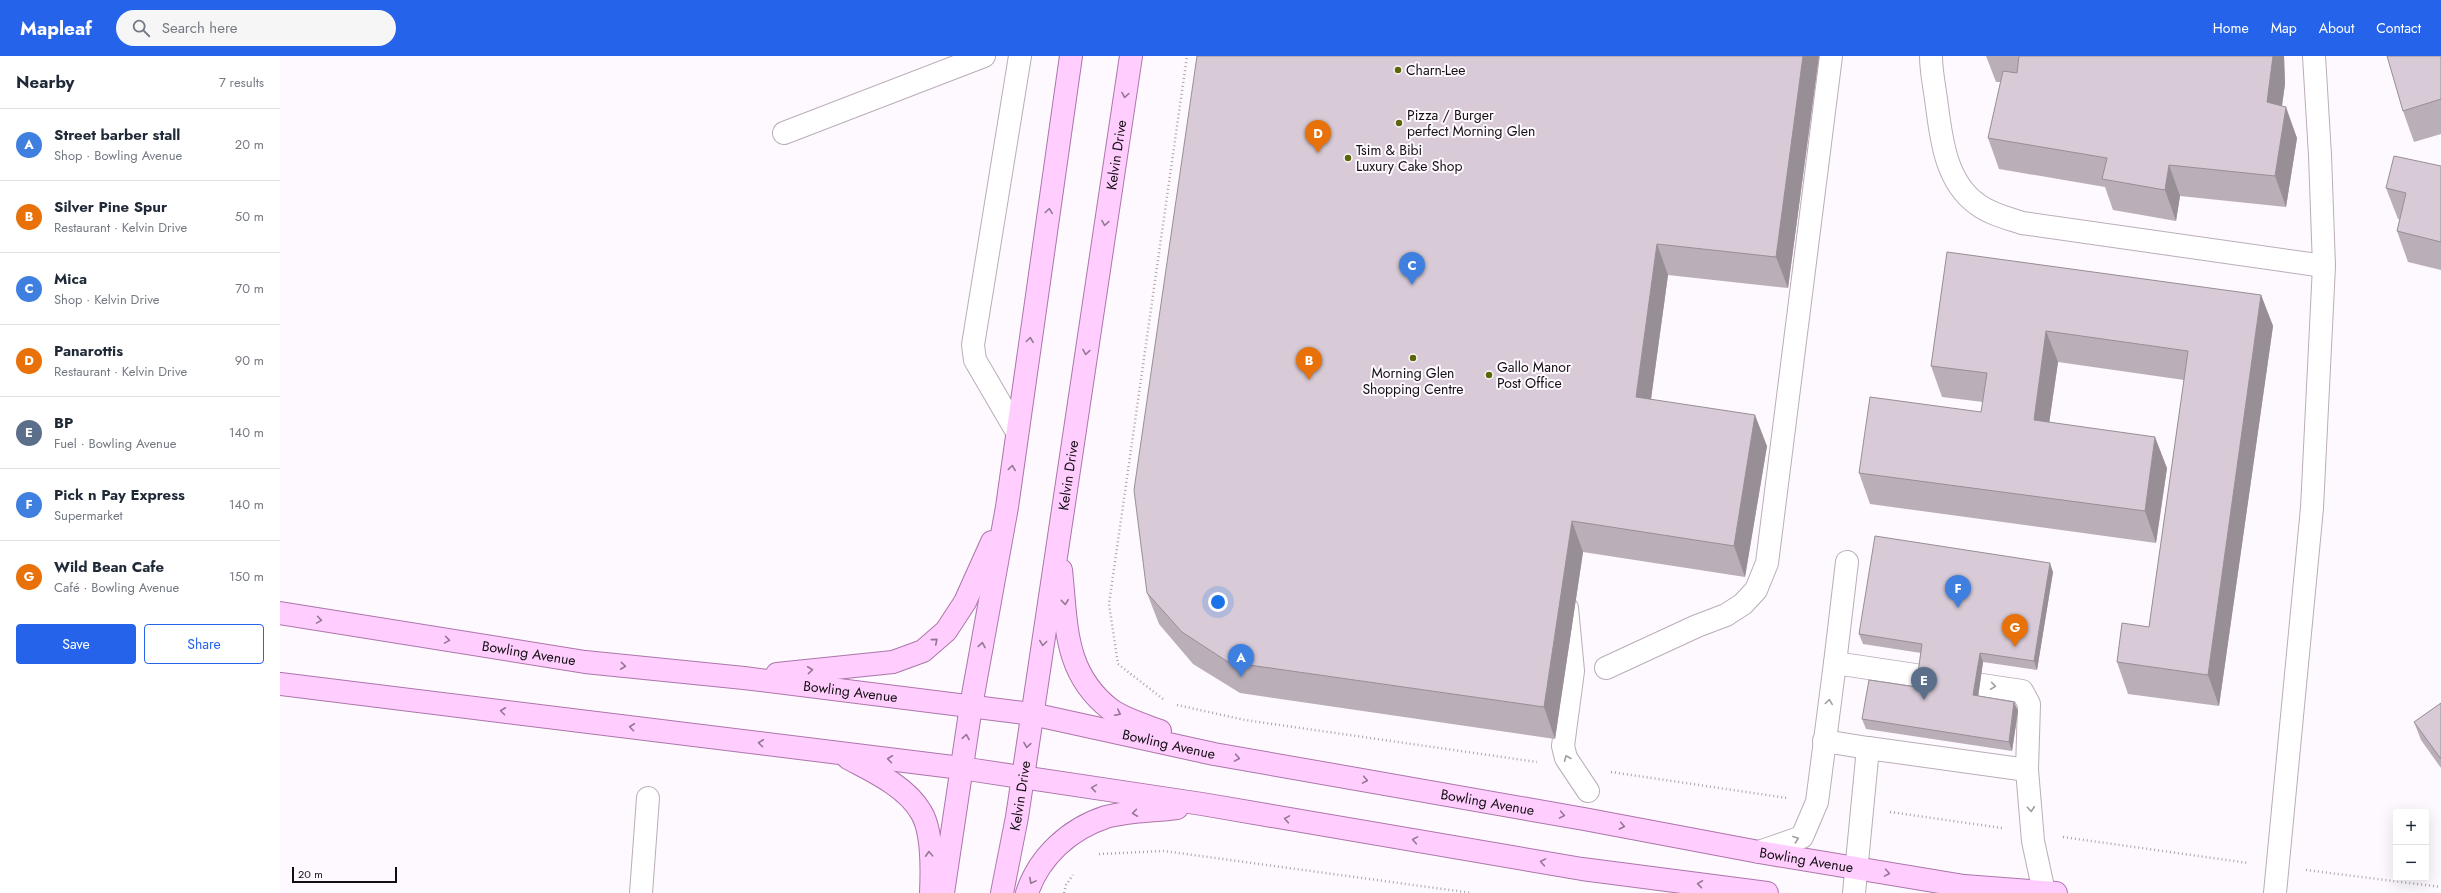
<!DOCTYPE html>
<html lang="en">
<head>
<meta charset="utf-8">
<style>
  body { margin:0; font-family:Jost,sans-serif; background:#f6f6f7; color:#1f2937 }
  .controls { position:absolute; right:12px; bottom:12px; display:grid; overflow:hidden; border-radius:4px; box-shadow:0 4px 16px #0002 }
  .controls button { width:36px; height:36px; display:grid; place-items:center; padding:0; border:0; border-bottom:1px solid #e0e1e3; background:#fff; color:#1f2937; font:20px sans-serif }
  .scale { position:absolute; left:12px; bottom:10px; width:105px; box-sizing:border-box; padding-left:4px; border:2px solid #120d11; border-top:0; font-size:11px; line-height:14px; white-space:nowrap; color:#120d11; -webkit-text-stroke:3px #fef9fe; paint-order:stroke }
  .you { position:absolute; left:938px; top:546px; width:14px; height:14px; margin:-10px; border:3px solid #fff; border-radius:50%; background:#1a73e8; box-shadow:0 0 0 6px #1a73e833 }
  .badge { display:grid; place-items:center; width:26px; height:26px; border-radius:50%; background:#2563eb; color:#fff; font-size:13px; font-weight:700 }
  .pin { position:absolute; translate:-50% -33px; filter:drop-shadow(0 1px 2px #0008) }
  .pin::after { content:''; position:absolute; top:21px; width:14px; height:12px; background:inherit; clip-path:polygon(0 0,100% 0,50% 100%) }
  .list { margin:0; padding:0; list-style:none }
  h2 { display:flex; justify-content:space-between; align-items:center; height:52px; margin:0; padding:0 16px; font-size:17px }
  h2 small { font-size:13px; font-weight:400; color:#747a83 }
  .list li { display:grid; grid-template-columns:26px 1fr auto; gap:12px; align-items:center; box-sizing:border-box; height:72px; padding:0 16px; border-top:1px solid #e0e1e3 }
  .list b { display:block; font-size:15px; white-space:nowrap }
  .list p { margin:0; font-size:13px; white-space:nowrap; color:#747a83 }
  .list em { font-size:13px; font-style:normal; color:#747a83 }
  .actions { display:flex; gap:8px; padding:12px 16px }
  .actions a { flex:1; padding:9px 0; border:1px solid #2563eb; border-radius:4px; text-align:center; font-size:14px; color:#2563eb }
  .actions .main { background:#2563eb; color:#fff }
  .icon { flex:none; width:22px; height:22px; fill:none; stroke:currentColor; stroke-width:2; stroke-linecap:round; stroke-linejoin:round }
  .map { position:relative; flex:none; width:2161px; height:837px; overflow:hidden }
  header { display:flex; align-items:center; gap:24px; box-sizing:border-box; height:56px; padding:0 20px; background:#2563eb; color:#fff }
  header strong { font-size:19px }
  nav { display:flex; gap:22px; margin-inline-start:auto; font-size:14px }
  .search { width:280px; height:36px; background:#f6f6f7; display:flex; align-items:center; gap:10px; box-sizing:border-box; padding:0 14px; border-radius:22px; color:#747a83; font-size:15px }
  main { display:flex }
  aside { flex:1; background:#fff }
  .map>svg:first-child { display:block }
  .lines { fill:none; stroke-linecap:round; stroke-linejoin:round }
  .minor-casing { stroke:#baadb9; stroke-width:24 }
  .major-casing { stroke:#ac75aa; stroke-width:24 }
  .path { stroke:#a9a4a9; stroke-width:2.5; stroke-dasharray:1 3; stroke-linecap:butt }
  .minor { stroke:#fff; stroke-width:22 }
  .major { stroke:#ffcefe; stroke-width:22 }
  .wall { fill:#baafb9 }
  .shaded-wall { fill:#978e96 }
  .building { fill:#d8cbd7; stroke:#978e96 }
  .oneway { stroke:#947793 }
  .oneway2 { stroke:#a09ea0 }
  .poi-dot { fill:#5a6609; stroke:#fef9fe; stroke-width:1.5 }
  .labels { text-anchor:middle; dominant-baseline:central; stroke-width:4; stroke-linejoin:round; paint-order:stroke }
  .poi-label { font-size:14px; fill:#120d11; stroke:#fef9fe; text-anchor:start }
  .street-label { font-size:14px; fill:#120d11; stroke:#fef9fe }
</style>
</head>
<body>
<header>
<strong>Mapleaf</strong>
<div class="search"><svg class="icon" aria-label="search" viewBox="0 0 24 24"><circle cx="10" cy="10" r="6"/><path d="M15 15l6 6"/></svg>Search here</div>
<nav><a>Home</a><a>Map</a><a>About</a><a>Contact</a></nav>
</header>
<main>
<aside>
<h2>Nearby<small>7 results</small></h2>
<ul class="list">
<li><span class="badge" style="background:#3f7fe0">A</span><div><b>Street barber stall</b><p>Shop · Bowling Avenue</p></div><em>20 m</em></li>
<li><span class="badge" style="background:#e8710a">B</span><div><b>Silver Pine Spur</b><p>Restaurant · Kelvin Drive</p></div><em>50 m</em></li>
<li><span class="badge" style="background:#3f7fe0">C</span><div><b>Mica</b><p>Shop · Kelvin Drive</p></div><em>70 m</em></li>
<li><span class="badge" style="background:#e8710a">D</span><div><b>Panarottis</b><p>Restaurant · Kelvin Drive</p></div><em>90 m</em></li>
<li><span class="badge" style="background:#5c6f8a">E</span><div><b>BP</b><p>Fuel · Bowling Avenue</p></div><em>140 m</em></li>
<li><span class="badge" style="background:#3f7fe0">F</span><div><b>Pick n Pay Express</b><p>Supermarket</p></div><em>140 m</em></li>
<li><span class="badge" style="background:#e8710a">G</span><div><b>Wild Bean Cafe</b><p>Café · Bowling Avenue</p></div><em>150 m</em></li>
</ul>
<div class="actions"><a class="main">Save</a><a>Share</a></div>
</aside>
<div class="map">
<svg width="2161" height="837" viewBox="0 0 2161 837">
  <rect width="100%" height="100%" fill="#fef9fe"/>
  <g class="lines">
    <defs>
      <g id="minor">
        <path d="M1651 0C1651 14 1654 29 1656 43 1661 79 1664 124 1697 148 1710 158 1727 162 1742 167L2044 210 2040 99 2034 0"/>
        <path d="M504 77 704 0"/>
        <path d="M737 376 695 304 693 289 740 0"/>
        <path d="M1287 552 1293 615 1283 690 1286 702 1308 735"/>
        <path d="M1555 607 1567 506"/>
        <path d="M1326 612 1417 570 1446 559 1463 548 1476 534 1487 507 1551 0"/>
        <path d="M1544 685 1588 692"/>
        <path d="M1479 796 1522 781 1537 746 1555 607 1742 635 1749 648 1747 714 1753 785 1764 836"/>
        <path d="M361 837 368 742"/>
        <path d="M1574 837 1588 692 1747 714"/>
        <path d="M1995 837 2032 452 2044 210"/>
      </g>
      <g id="major">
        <path d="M781 514C787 568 783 616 830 653 843 663 864 669 880 675"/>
        <path id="s1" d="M0 557 305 606 464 622 752 658 934 698 1304 763 1479 796 1684 830 1776 837"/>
        <path d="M497 618 613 606 643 595 666 575 685 546 712 486"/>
        <path d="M0 628 681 712 922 748 1302 813 1487 837"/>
        <path d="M568 702C592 715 626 730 641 756 653 775 652 815 651 837"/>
        <path d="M663 837 691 650 727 451 791 0"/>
        <path id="s2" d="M722 837 737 761 851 0"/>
        <path d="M747 837C759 801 789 773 826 761 848 755 874 755 897 752"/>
      </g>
    </defs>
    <use href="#minor" class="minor-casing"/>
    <use href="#major" class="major-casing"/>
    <g class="path">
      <path d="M883 643 838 608 829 548 907 0"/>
      <path d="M897 649 965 664 1257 706"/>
      <path d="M1331 716 1507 742"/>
      <path d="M1610 756 1722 772"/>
      <path d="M1783 781 1968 807"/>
      <path d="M819 798 884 795 1192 837"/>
      <path d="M2026 814 2161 831"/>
      <path d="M784 837 786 829 793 819"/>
    </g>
    <use href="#minor" class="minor"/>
    <use href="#major" class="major"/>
  </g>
  <g class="wall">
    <path d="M917 0H1539L1508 232 1388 219 1371 343 1487 390 1465 521 1303 496 1275 683 960 637 913 608 879 568 867 537Z"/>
    <path d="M1706 0H2004L2005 28 2002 50 2017 82 2006 151 1900 140 1896 165 1833 154 1825 131 1719 113 1708 82 1721 26H1716Z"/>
    <path d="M2161 0V78L2134 86 2123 55Z"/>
    <path d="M2161 110V214L2128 206 2117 175 2120 163H2118L2106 132Z"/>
    <path d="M1667 196 1981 239 1993 270 1939 650 1848 638 1837 606 1869 571 1904 324 1778 306 1769 367 1887 412 1876 487 1590 448 1579 417 1701 356 1703 346 1662 341 1651 310Z"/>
    <path d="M1773 516 1757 614 1703 606 1698 640 1734 646 1738 655 1732 695 1586 673 1582 663 1636 631 1641 597 1583 588 1579 578Z"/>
    <path d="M2161 647V712L2141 684 2134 666Z"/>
  </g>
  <g class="shaded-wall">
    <path d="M1523 0H1539L1508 232 1496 201Z"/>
    <path d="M1993 0H2004L2005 28 1998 77 1987 46Z"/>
    <path d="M2006 51 2017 82 2006 151 1995 120Z"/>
    <path d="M1889 109 1900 140 1896 165 1885 134Z"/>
    <path d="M1377 188 1388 219 1367 372 1356 341Z"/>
    <path d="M1981 239 1993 270 1939 650 1928 619Z"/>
    <path d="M1766 275 1778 306 1765 396 1754 364Z"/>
    <path d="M1475 359 1487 390 1465 521 1454 490Z"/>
    <path d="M1875 381 1887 412 1876 487 1865 455Z"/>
    <path d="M1292 465 1303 496 1275 683 1264 651Z"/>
    <path d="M1770 507 1773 516 1757 614 1754 605Z"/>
    <path d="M1700 597 1703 606 1697 649 1693 639Z"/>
    <path d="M1734 646 1738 655 1732 695 1729 686Z"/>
  </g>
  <g class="building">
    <path d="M917 0H1523L1496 201 1377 188 1356 341 1475 359 1454 490 1292 465 1264 651 948 606 902 576 867 537 854 434Z"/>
    <path d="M1739 0H1993L1987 46 2006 51 1995 120 1889 109 1885 134 1822 123 1827 102 1708 82 1723 15 1737 17Z"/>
    <path d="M2107 0H2161V43L2123 55Z"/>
    <path d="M2114 100 2161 110V186L2117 175 2126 137 2106 132Z"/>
    <path d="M1667 196 1981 239 1928 619 1837 606 1842 567 1869 571 1908 295 1766 275 1754 364 1875 381 1865 455 1579 417 1590 341 1701 356 1707 317 1651 310Z"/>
    <path d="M1595 480 1770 507 1754 605 1700 597 1693 639 1734 646 1729 686 1582 663 1589 624 1636 631 1642 588 1579 578Z"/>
    <path d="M2161 647V703L2134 666Z"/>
  </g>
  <defs><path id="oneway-chevron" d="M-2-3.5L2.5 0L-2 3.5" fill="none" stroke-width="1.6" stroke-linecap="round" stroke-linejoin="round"/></defs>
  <g class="oneway">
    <use href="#oneway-chevron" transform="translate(845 39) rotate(99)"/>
    <use href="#oneway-chevron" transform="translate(769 155) rotate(-82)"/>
    <use href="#oneway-chevron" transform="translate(825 167) rotate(99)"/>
    <use href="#oneway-chevron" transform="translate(750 284) rotate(-82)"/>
    <use href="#oneway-chevron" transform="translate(806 296) rotate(99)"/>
    <use href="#oneway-chevron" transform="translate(732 412) rotate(-82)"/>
    <use href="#oneway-chevron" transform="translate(785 546) rotate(84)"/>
    <use href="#oneway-chevron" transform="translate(39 564) rotate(9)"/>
    <use href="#oneway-chevron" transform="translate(167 584) rotate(9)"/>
    <use href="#oneway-chevron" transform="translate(655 585) rotate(-40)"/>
    <use href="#oneway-chevron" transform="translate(763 587) rotate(98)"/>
    <use href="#oneway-chevron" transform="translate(702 589) rotate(-80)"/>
    <use href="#oneway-chevron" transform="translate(343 610) rotate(6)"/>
    <use href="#oneway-chevron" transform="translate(530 614) rotate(-6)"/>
    <use href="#oneway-chevron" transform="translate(223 655) rotate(-173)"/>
    <use href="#oneway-chevron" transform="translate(838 657) rotate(26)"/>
    <use href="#oneway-chevron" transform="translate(352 671) rotate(-173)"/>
    <use href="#oneway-chevron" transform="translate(686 681) rotate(-81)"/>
    <use href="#oneway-chevron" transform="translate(481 687) rotate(-173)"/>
    <use href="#oneway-chevron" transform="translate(747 689) rotate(99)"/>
    <use href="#oneway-chevron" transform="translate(957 702) rotate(10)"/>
    <use href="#oneway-chevron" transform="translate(610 703) rotate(-173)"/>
    <use href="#oneway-chevron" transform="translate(1085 724) rotate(10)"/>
    <use href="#oneway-chevron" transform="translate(814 732) rotate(-171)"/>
    <use href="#oneway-chevron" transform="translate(855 757) rotate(172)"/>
    <use href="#oneway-chevron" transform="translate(1282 759) rotate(10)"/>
    <use href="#oneway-chevron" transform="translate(1007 763) rotate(-170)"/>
    <use href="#oneway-chevron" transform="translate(1342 770) rotate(11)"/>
    <use href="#oneway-chevron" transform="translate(1135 784) rotate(-170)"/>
    <use href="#oneway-chevron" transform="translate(649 798) rotate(-93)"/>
    <use href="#oneway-chevron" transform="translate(1263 806) rotate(-170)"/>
    <use href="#oneway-chevron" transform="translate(1607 817) rotate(10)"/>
    <use href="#oneway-chevron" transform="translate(752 825) rotate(118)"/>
    <use href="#oneway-chevron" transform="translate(1420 828) rotate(-172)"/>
  </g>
  <g class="oneway2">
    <use href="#oneway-chevron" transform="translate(1713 630) rotate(8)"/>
    <use href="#oneway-chevron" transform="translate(1549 646) rotate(-82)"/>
    <use href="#oneway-chevron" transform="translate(1287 702) rotate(-113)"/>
    <use href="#oneway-chevron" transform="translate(1751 753) rotate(85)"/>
    <use href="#oneway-chevron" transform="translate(1516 783) rotate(-20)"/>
  </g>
  <g class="poi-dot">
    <circle cx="1118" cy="14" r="4"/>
    <circle cx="1119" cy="67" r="4"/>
    <circle cx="1068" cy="102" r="4"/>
    <circle cx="1133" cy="302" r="4"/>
    <circle cx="1209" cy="319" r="4"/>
  </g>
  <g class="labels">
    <g class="poi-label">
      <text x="1126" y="14">Charn-Lee</text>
      <text x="1127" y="59">Pizza / Burger<tspan x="1127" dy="16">perfect Morning Glen</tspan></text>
      <text x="1076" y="94">Tsim &amp; Bibi<tspan x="1076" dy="16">Luxury Cake Shop</tspan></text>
      <text x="1217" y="311">Gallo Manor<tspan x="1217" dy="16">Post Office</tspan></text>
      <text x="1133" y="317" text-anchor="middle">Morning Glen<tspan x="1133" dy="16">Shopping Centre</tspan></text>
    </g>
    <g class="street-label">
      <text stroke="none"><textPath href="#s2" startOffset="747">Kelvin Drive</textPath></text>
      <text stroke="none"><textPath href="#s2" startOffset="423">Kelvin Drive</textPath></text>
      <text stroke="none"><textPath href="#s1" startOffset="252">Bowling Avenue</textPath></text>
      <text stroke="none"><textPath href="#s1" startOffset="576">Bowling Avenue</textPath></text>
      <text stroke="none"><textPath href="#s1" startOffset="899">Bowling Avenue</textPath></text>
      <text stroke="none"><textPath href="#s2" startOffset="99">Kelvin Drive</textPath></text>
      <text stroke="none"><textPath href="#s1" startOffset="1223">Bowling Avenue</textPath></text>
      <text stroke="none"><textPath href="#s1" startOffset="1547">Bowling Avenue</textPath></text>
    </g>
  </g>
</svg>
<div class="controls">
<button>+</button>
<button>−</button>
</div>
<div class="scale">20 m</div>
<div class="you"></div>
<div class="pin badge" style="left:961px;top:621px;background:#3f7fe0">A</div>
<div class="pin badge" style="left:1029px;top:324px;background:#e8710a">B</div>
<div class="pin badge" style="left:1132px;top:229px;background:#3f7fe0">C</div>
<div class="pin badge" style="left:1038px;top:97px;background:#e8710a">D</div>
<div class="pin badge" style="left:1644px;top:644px;background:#5c6f8a">E</div>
<div class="pin badge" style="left:1678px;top:552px;background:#3f7fe0">F</div>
<div class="pin badge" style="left:1735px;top:591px;background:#e8710a">G</div>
</div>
</main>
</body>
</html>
